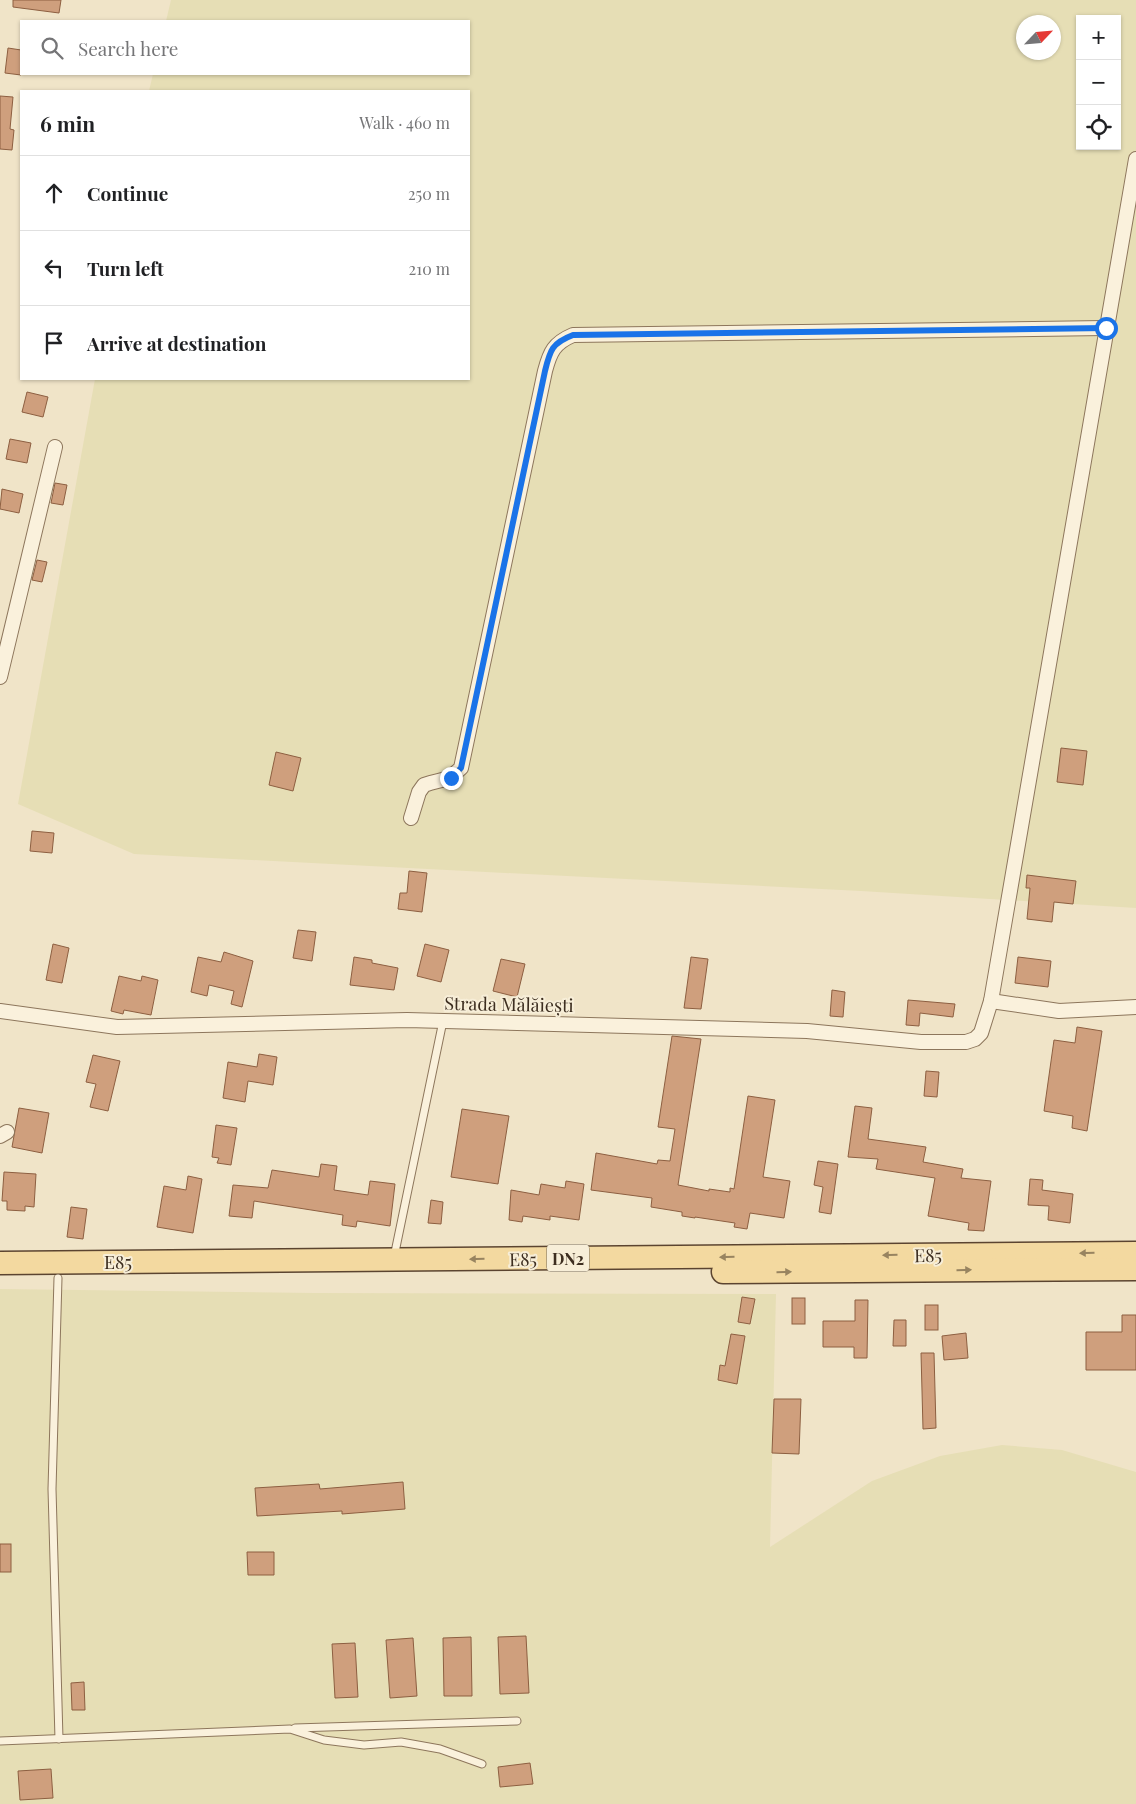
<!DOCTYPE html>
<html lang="en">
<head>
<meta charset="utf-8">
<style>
  body { margin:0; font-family:"Playfair Display",serif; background:#f6f6f6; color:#202124 }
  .controls { position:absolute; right:15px; top:15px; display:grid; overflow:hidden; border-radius:0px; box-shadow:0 1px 4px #0004 }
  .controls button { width:45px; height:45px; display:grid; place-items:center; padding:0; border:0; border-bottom:1px solid #e0e0e0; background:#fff; color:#202124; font:25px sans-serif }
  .compass { position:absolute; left:1016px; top:15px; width:45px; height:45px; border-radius:50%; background:#fff; box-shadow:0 1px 4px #0004; rotate:64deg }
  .stop { position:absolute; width:15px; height:15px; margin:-11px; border:4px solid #1a73e8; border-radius:50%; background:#fff }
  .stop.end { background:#1a73e8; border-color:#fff; box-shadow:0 1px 5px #0008 }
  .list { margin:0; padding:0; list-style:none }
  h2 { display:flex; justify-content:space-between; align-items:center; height:65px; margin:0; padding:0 20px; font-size:21px }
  h2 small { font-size:16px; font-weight:400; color:#757577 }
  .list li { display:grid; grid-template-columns:32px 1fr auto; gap:15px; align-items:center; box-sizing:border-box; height:75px; padding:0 20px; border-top:1px solid #e0e0e0 }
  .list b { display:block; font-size:19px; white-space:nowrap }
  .list em { font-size:16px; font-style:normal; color:#757577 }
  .icon { flex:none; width:28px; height:28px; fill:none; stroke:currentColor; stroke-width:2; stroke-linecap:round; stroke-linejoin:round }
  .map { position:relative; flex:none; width:1136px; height:1804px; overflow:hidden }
  .search { position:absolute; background:#fff; box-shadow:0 1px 4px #0004; left:20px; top:20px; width:450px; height:55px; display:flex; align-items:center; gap:12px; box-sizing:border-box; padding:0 18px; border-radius:0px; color:#757577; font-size:19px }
  .panel { position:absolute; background:#fff; box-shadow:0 1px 4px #0004; left:20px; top:90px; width:450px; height:290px; border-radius:0px }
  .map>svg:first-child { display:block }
  .farmland { fill:#e6deb5; fill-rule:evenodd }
  .building { fill:#cf9f7d; stroke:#8d5f41 }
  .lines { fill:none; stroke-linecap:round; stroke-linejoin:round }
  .lane-casing { stroke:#8d765c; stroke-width:9 }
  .street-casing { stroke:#8d765c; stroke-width:16 }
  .primary-casing { stroke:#5b4430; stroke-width:25 }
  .lane { stroke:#faf1dc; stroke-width:7 }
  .street { stroke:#faf1dc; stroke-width:14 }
  .primary { stroke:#f3d9a0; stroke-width:22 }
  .oneway { fill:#988460 }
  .route { stroke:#1a73e8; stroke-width:6 }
  .labels { text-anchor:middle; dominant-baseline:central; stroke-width:4; stroke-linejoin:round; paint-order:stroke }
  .shield { fill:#f7eed8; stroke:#756857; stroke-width:1 }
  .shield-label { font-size:16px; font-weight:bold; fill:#3d2e20 }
  .street-label { font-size:18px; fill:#3d2e20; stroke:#f7eed8 }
</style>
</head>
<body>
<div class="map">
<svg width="1136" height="1804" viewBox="0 0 1136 1804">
  <rect width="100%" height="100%" fill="#f0e4c8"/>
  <g class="farmland">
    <path d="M171 0H1136V908L861 891 134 854 18 804 95 379H469V91H149L153 74H469V21H166ZM1080 19H1117V146H1080ZM1024 22H1054V52H1024Z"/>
    <path d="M0 1289 314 1293 776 1294 770 1547 872 1481 940 1456 1002 1445 1062 1450 1136 1472V1804H0Z"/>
  </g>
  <g class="building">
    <path d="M13 0H61L59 13 13 7Z"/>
    <path d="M8 48 21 50V75L5 73Z"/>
    <path d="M0 96 13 97 10 129 14 130 12 150 0 149Z"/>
    <path d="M27 392 48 397 43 417 22 412Z"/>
    <path d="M10 439 31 443 27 463 6 459Z"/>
    <path d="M55 483 67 485 63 505 51 503Z"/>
    <path d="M2 489 23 494 19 513 0 509Z"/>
    <path d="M37 560 47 562 42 582 32 580Z"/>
    <path d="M1061 748 1087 751 1083 785 1057 782Z"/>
    <path d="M276 752 301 758 293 791 269 785Z"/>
    <path d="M32 831 54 833 52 853 30 851Z"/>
    <path d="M409 871 427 873 422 912 398 909 400 893H407Z"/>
    <path d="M1027 875 1076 881 1073 904 1054 902 1052 922 1027 919 1030 888H1026Z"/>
    <path d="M298 930 316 932 312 961 293 958Z"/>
    <path d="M53 944 69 948 62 983 46 980Z"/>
    <path d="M425 944 449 950 441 982 417 976Z"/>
    <path d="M224 952 253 961 242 1007 231 1004 234 991 209 985 207 996 191 992 198 957 221 962Z"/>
    <path d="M354 957 372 960V963L398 968 394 990 350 985Z"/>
    <path d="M691 957 708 959 701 1009 684 1008Z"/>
    <path d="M1018 957 1051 961 1048 987 1015 983Z"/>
    <path d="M501 959 525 964 517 997 493 991Z"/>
    <path d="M119 976 141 981 142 976 158 980 151 1015 124 1010 123 1014 111 1011Z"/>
    <path d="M832 990 845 992 843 1017 830 1016Z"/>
    <path d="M908 1000 955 1004 953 1017 920 1013 919 1026 906 1025Z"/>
    <path d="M1077 1027 1102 1031 1087 1131 1072 1128 1073 1116 1044 1111 1054 1040 1075 1043Z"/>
    <path d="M672 1036 701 1039 678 1185 709 1191V1189L730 1192V1188L734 1189 748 1096 775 1100 763 1177 790 1181 784 1218 750 1213 747 1229 734 1227 735 1223 695 1217V1218L682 1216V1212L651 1207 652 1198 591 1190 596 1153 657 1164 658 1160 670 1161 675 1129 658 1127Z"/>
    <path d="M259 1054 277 1057 273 1085 248 1081 245 1102 223 1098 228 1062 257 1067Z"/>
    <path d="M93 1055 120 1061 108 1111 90 1107 96 1084 86 1082Z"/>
    <path d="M926 1071 939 1072 937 1097 924 1096Z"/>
    <path d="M855 1106 872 1108 868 1139 926 1147 923 1162 963 1169 961 1178 991 1181 984 1231 968 1230 969 1223 928 1216 935 1178 876 1169 878 1159 848 1157Z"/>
    <path d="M19 1108 49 1113 42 1153 12 1147Z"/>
    <path d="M462 1109 509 1116 498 1184 451 1177Z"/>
    <path d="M216 1125 237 1128 231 1165 217 1163 219 1158 212 1157Z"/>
    <path d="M818 1161 838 1164 831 1214 819 1212 823 1187 814 1185Z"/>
    <path d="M321 1164 337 1166 334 1190 368 1195 370 1181 395 1184 390 1226 357 1221 356 1227 342 1225 343 1215 254 1201 252 1218 229 1216 233 1185 268 1188 272 1170 319 1177Z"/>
    <path d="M4 1172 36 1174 34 1207 25 1206V1211L7 1210V1201H2Z"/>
    <path d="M188 1176 202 1179 193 1233 157 1227 164 1186 186 1190Z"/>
    <path d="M1030 1179 1043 1180 1042 1190 1073 1194 1070 1223 1048 1220 1049 1206 1028 1205Z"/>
    <path d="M566 1181 584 1184 579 1220 550 1216V1220L523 1216 522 1222 509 1220 511 1190 539 1195 541 1184 565 1188Z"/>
    <path d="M431 1200 443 1202 441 1224 428 1223Z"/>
    <path d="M71 1207 87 1209 83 1239 67 1237Z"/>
    <path d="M742 1297 755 1299 750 1324 738 1322Z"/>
    <rect x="792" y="1298" width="13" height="26"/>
    <path d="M855 1300H868L867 1358H854V1347H823V1321H855Z"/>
    <rect x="925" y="1305" width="13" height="25"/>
    <path d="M1122 1315H1136V1370H1086V1332H1122Z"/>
    <path d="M894 1320H906V1346H893Z"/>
    <path d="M966 1333 968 1358 944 1360 942 1336Z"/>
    <path d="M731 1334 745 1336 737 1384 718 1380 720 1365 725 1366Z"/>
    <path d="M921 1353H934L936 1428 923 1429Z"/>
    <path d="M774 1399H801L799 1454 772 1453Z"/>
    <path d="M403 1482 405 1509 342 1514V1511L257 1516 255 1488 319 1484 320 1489Z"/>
    <rect x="0" y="1544" width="11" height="28"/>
    <path d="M247 1552H274V1575H248Z"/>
    <path d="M526 1636 529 1693 500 1694 498 1637Z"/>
    <path d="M471 1637 472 1696H444L443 1638Z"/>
    <path d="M413 1638 417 1696 390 1698 386 1640Z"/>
    <path d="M355 1643 358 1697 335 1698 332 1644Z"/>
    <path d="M84 1682 85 1710H72L71 1683Z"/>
    <path d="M530 1763 533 1784 500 1787 498 1767Z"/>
    <path d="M51 1769 53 1798 20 1800 18 1771Z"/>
  </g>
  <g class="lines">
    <defs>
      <g id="lane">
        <path d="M394 1257 443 1021"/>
        <path d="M58 1278 52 1489 59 1739"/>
        <path d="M295 1728 517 1721"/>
        <path d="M0 1741 290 1729 324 1740 364 1745 401 1742 440 1749 482 1764"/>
      </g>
      <g id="street">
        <path d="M0 677 55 447"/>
        <path d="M411 818 419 792 424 785C442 778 444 784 461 768L545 371C550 352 554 343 573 335L1105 328"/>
        <path d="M991 1001 1059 1011 1136 1007"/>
        <path d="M0 1011 117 1027 407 1020 807 1031 921 1042H966L975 1039 981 1033 991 1001 1136 159"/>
        <path d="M0 1136 7 1132"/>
      </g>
      <g id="primary">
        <path d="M0 1263 1136 1253"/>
        <path d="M723 1272 1136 1269"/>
      </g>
    </defs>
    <use href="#lane" class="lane-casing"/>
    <use href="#street" class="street-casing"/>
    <use href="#primary" class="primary-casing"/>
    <use href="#lane" class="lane"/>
    <use href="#street" class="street"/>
    <use href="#primary" class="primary"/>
  </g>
  <defs><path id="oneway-solid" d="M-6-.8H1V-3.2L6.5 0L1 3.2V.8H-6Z" transform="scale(1.25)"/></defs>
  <g class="oneway">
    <use href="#oneway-solid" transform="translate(1087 1253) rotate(179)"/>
    <use href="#oneway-solid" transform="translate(890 1255) rotate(179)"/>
    <use href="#oneway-solid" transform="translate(727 1257) rotate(179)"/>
    <use href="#oneway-solid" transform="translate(477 1259) rotate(179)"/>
    <use href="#oneway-solid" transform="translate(964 1270) rotate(-1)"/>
    <use href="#oneway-solid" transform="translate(784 1272) rotate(-1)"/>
  </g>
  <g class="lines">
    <path class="route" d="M451 778 461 768 545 371C550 350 552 343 573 335L1106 328"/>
  </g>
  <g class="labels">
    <rect class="shield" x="547" y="1244.5" width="42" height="27" rx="4"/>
    <g class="shield-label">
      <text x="568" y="1258">DN2</text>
    </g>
    <g class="street-label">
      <text transform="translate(509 1004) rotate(1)">Strada Mălăiești</text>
      <text transform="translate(928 1255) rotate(-1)">E85</text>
      <text transform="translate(523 1259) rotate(-1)">E85</text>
      <text x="118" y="1262">E85</text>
    </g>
  </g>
</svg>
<div class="controls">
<button>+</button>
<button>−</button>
<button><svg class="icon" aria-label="locate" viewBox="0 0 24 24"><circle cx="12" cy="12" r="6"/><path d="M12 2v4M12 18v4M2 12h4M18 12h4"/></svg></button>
</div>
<svg class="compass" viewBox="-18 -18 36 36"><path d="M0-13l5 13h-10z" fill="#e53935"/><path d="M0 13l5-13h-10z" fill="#757577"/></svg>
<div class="stop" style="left:1106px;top:328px"></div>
<div class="stop end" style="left:451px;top:778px"></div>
<div class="search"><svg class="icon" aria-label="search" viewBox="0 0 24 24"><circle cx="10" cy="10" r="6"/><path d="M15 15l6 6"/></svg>Search here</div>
<section class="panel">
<h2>6 min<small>Walk · 460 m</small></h2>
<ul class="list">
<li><svg class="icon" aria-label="ahead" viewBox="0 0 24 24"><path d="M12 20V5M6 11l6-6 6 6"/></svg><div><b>Continue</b></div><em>250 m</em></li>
<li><svg class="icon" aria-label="left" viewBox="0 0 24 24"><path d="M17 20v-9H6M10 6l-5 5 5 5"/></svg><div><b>Turn left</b></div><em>210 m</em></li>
<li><svg class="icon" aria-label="arrive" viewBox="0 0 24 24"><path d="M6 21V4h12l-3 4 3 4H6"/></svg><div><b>Arrive at destination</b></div></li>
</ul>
</section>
</div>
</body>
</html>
